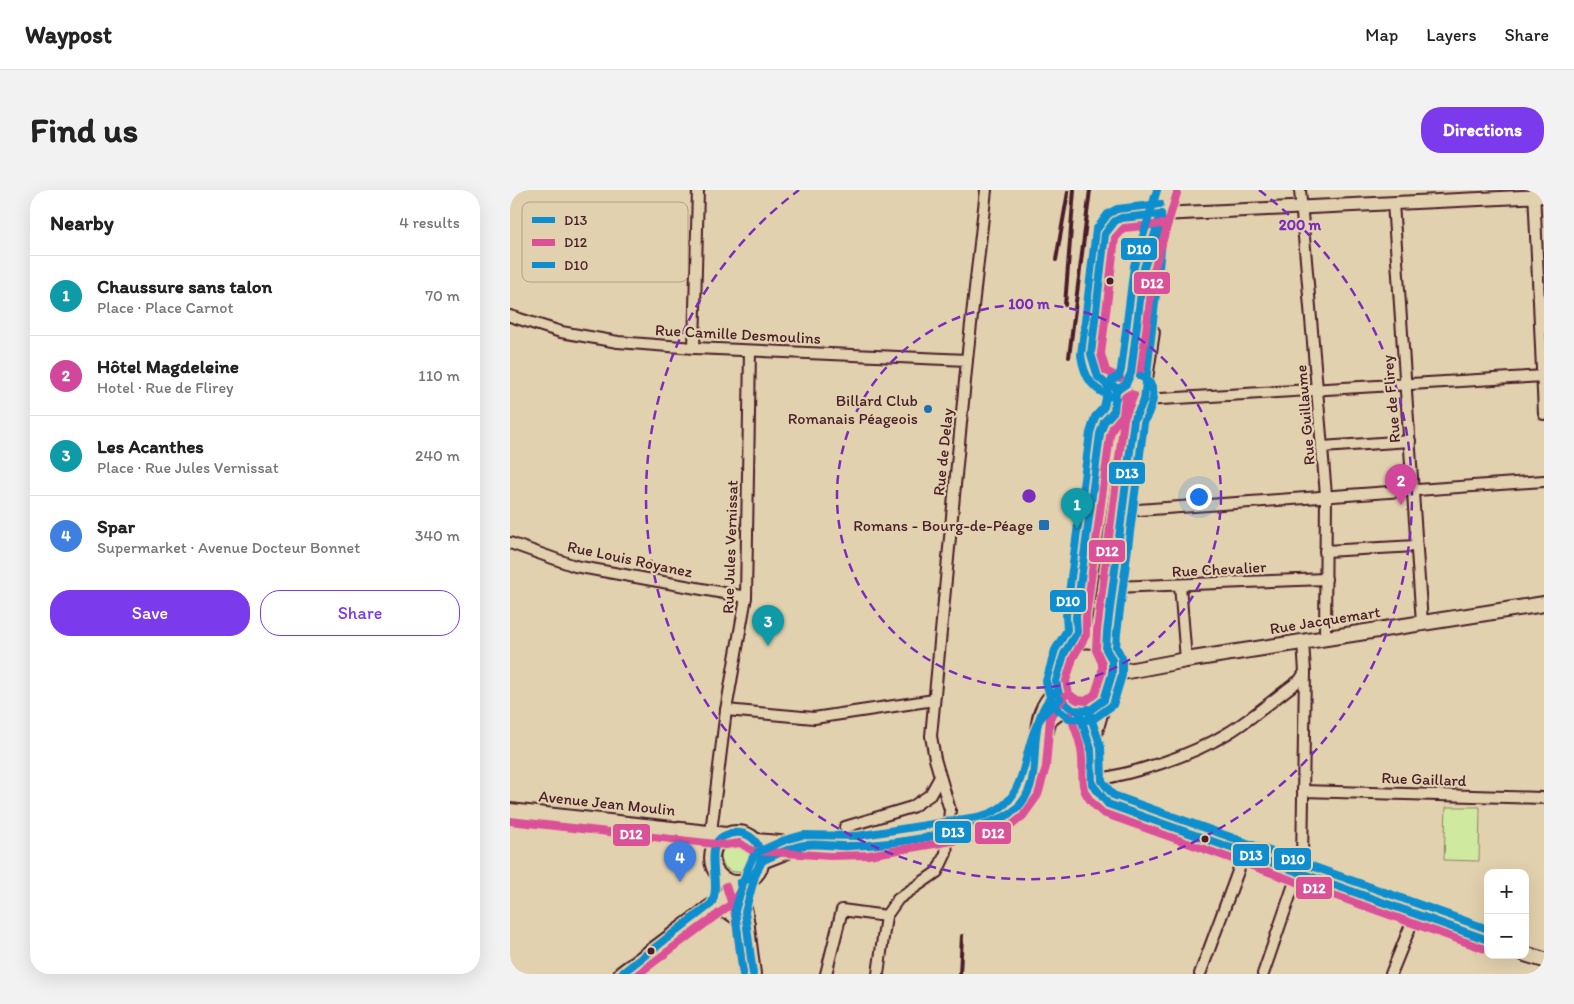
<!DOCTYPE html>
<html lang="en">
<head>
<meta charset="utf-8">
<style>
  body { margin:0; font-family:Itim,sans-serif; background:#f2f2f2; color:#222 }
  .controls { position:absolute; right:15px; bottom:15px; display:grid; overflow:hidden; border-radius:10px; box-shadow:0 5px 20px #0002 }
  .controls button { width:45px; height:45px; display:grid; place-items:center; padding:0; border:0; border-bottom:1px solid #e0e0e0; background:#fff; color:#222; font:25px sans-serif }
  .you { position:absolute; left:688px; top:306px; width:18px; height:18px; margin:-12px; border:4px solid #fff; border-radius:50%; background:#1a73e8; box-shadow:0 0 0 8px #1a73e833 }
  .badge { display:grid; place-items:center; width:32px; height:32px; border-radius:50%; background:#7c3aed; color:#fff; font-size:16px; font-weight:700 }
  .pin { position:absolute; translate:-50% -41px; filter:drop-shadow(0 1px 2px #0008) }
  .pin::after { content:''; position:absolute; top:26px; width:18px; height:15px; background:inherit; clip-path:polygon(0 0,100% 0,50% 100%) }
  .list { margin:0; padding:0; list-style:none }
  h2 { display:flex; justify-content:space-between; align-items:center; height:65px; margin:0; padding:0 20px; font-size:21px }
  h2 small { font-size:16px; font-weight:400; color:#767676 }
  .list li { display:grid; grid-template-columns:32px 1fr auto; gap:15px; align-items:center; box-sizing:border-box; height:80px; padding:0 20px; border-top:1px solid #e0e0e0 }
  .list b { display:block; font-size:19px; white-space:nowrap }
  .list p { margin:0; font-size:16px; white-space:nowrap; color:#767676 }
  .list em { font-size:16px; font-style:normal; color:#767676 }
  .actions { display:flex; gap:10px; padding:15px 20px }
  .actions a { flex:1; padding:11px 0; border:1px solid #7c3aed; border-radius:20px; text-align:center; font-size:18px; color:#7c3aed }
  .actions .main { background:#7c3aed; color:#fff }
  .map { position:relative; flex:none; width:1034px; height:784px; overflow:hidden; border-radius:20px }
  header { display:flex; align-items:center; gap:30px; box-sizing:border-box; height:70px; padding:0 25px; background:#fff; border-bottom:1px solid #e0e0e0 }
  header strong { font-size:24px }
  nav { display:flex; gap:28px; margin-inline-start:auto; font-size:18px }
  .intro { display:flex; align-items:center; justify-content:space-between; box-sizing:border-box; height:120px; padding:0 30px }
  h1 { margin:0; font-size:35px }
  .button { padding:12px 22px; border-radius:20px; background:#7c3aed; color:#fff; font-size:18px; font-weight:700 }
  main { display:flex; gap:30px; padding:0 30px }
  aside { flex:1; background:#fff; border-radius:20px; box-shadow:0 5px 20px #0002 }
  .map>svg:first-child { display:block }
  .green { fill:#cfe99f; stroke:#8c8465 }
  .lines { fill:none; stroke-linecap:round; stroke-linejoin:round }
  .minor-casing { stroke:#4a1f2b; stroke-width:14 }
  .tertiary-casing { stroke:#4a1f2b; stroke-width:16 }
  .secondary-casing { stroke:#4a1f2b; stroke-width:18 }
  .minor { stroke:#e2d1ae; stroke-width:10 }
  .tertiary { stroke:#e2d1ae; stroke-width:12 }
  .secondary { stroke:#e2d1ae; stroke-width:14 }
  .rail { stroke:#4a1f2b; stroke-width:4 }
  .minor-bridge-casing { stroke:#4a1f2b; stroke-width:14; stroke-linecap:butt }
  .minor-bridge { stroke:#e2d1ae; stroke-width:10 }
  .bus-1-casing { stroke:#e2d1ae; stroke-width:11 }
  .bus-2-casing { stroke:#e2d1ae; stroke-width:11 }
  .bus-3-casing { stroke:#e2d1ae; stroke-width:11 }
  .bus-1 { stroke:#0e8ece; stroke-width:8 }
  .bus-2 { stroke:#db5197; stroke-width:8 }
  .bus-3 { stroke:#0e8ece; stroke-width:8 }
  .ring { fill:none; stroke:#7b2cbf; stroke-width:2.5; stroke-dasharray:9 6 }
  .bus-dot { fill:#4a1f2b; stroke:#e2d1ae; stroke-width:2 }
  .poi-dot { fill:#1f6fb2; stroke:#e2d1ae; stroke-width:2 }
  .labels { text-anchor:middle; dominant-baseline:central; stroke-width:4.5; stroke-linejoin:round; paint-order:stroke }
  .street-label { font-size:16px; fill:#4a1f2b; stroke:#e2d1ae }
  .poi-label { font-size:16px; fill:#4a1f2b; stroke:#e2d1ae; text-anchor:end }
  .key { fill:#e2d1ae; stroke:#b49c87; stroke-width:1 }
  .key-label { font-size:14px; fill:#4a1f2b }
  .centre { fill:#7b2cbf; stroke:#e2d1ae; stroke-width:2.5 }
  .ring-label { font-size:15px; text-anchor:middle; font-weight:bold; fill:#7b2cbf; stroke:#e2d1ae; stroke-width:4.5; stroke-linejoin:round; paint-order:stroke }
  .line-badge { stroke:#e2d1ae; stroke-width:2 }
  .badge-label { font-size:14px; text-anchor:middle; font-weight:bold; fill:#fff }
</style>
</head>
<body>
<header>
<strong>Waypost</strong>
<nav><a>Map</a><a>Layers</a><a>Share</a></nav>
</header>
<div class="intro"><h1>Find us</h1><a class="button">Directions</a></div>
<main>
<aside>
<h2>Nearby<small>4 results</small></h2>
<ul class="list">
<li><span class="badge" style="background:#0f9aa8">1</span><div><b>Chaussure sans talon</b><p>Place · Place Carnot</p></div><em>70 m</em></li>
<li><span class="badge" style="background:#d1479c">2</span><div><b>Hôtel Magdeleine</b><p>Hotel · Rue de Flirey</p></div><em>110 m</em></li>
<li><span class="badge" style="background:#0f9aa8">3</span><div><b>Les Acanthes</b><p>Place · Rue Jules Vernissat</p></div><em>240 m</em></li>
<li><span class="badge" style="background:#3f7fe0">4</span><div><b>Spar</b><p>Supermarket · Avenue Docteur Bonnet</p></div><em>340 m</em></li>
</ul>
<div class="actions"><a class="main">Save</a><a>Share</a></div>
</aside>
<div class="map">
<svg width="1034" height="784" viewBox="0 0 1034 784">
  <rect width="100%" height="100%" fill="#e2d1ae"/>
  <filter id="ink" filterUnits="userSpaceOnUse"><feTurbulence type="fractalNoise" baseFrequency=".02" numOctaves="2"/><feDisplacementMap in="SourceGraphic" scale="10" xChannelSelector="R" yChannelSelector="G"/><feConvolveMatrix kernelMatrix="1 2 1 2 8 2 1 2 1" color-interpolation-filters="sRGB"/></filter>
  <g filter="url(#ink)">
    <g class="green">
      <path d="M936 617H970L969 671 934 670Z"/>
      <circle cx="226" cy="667" r="15"/>
    </g>
    <g class="lines">
      <defs>
        <g id="minor">
          <path d="M790 0 816 305 815 447"/>
          <path d="M1024 0 1034 224"/>
          <path d="M883 13 912 433"/>
          <path d="M0 126 51 142 108 152 184 158 457 170"/>
          <path d="M184 158 188 0"/>
          <path d="M634 210 1034 186"/>
          <path d="M812 257 900 251"/>
          <path d="M614 321 1034 291"/>
          <path d="M0 353 65 376 236 407"/>
          <path d="M815 361 906 356"/>
          <path d="M670 395 676 470"/>
          <path d="M604 397 816 389"/>
          <path d="M216 520 304 528 424 510"/>
          <path d="M580 591C626 583 679 567 718 543 743 528 766 507 790 490L795 482 793 451"/>
          <path d="M793 601 1034 608"/>
          <path d="M440 620 425 569 421 546 457 170 476 0"/>
          <path d="M335 637 402 617 420 605 430 587"/>
          <path d="M201 642 216 520 236 407 240 161"/>
          <path d="M316 784 332 720 376 726"/>
          <path d="M368 784 376 726 388 709 427 682 436 663"/>
          <path d="M690 784 734 665"/>
          <path d="M753 784 792 671 795 482"/>
          <path d="M881 784 905 725"/>
        </g>
        <path id="tertiary" d="M651 24 1034 6"/>
        <g id="secondary">
          <path d="M633 202 642 142"/>
          <path d="M605 214 610 221 618 224 630 219 634 206 628 196"/>
          <path d="M626 222 597 442C596 463 605 477 599 499 589 533 542 527 546 490 548 467 564 452 573 432L605 214 606 201 616 194 629 167 642 50 657 0"/>
          <path d="M561 455C574 448 585 449 596 459"/>
          <path d="M602 484 676 470 1034 414"/>
          <path d="M594 510C588 533 572 575 582 597 585 605 592 609 598 614L694 650 978 750"/>
          <path d="M569 522 581 559"/>
          <path d="M527 549C529 528 531 516 546 501"/>
          <path d="M0 621 216 645"/>
          <circle cx="227" cy="668" r="25"/>
          <path d="M246 651 293 655 346 656 403 648 487 632 507 618 515 608 520 597 539 530 556 517"/>
          <path d="M252 671 288 657"/>
          <path d="M226 693 235 722 243 784"/>
          <path d="M198 719 218 721 237 734"/>
          <path d="M1015 764 1034 770"/>
          <path d="M111 784 214 707 224 693"/>
        </g>
      </defs>
      <use href="#minor" class="minor-casing"/>
      <use href="#tertiary" class="tertiary-casing"/>
      <use href="#secondary" class="secondary-casing"/>
      <use href="#minor" class="minor"/>
      <use href="#tertiary" class="tertiary"/>
      <use href="#secondary" class="secondary"/>
      <g class="rail">
        <path d="M546 70 558 2"/>
        <path d="M555 115 564 0"/>
        <path d="M559 167 580 0"/>
        <path d="M450 784 452 746"/>
      </g>
      <defs>
        <path id="minor-bridge" d="M436 663 440 620"/>
      </defs>
      <use href="#minor-bridge" class="minor-bridge-casing"/>
      <use href="#minor-bridge" class="minor-bridge"/>
      <defs>
        <g id="bus-1">
          <path d="M651 24 652 51 634 210 624 230 597 442 596 459 602 470V484L594 510 579 521 563 520 550 509 546 491 554 464 567 442 566 427 590 244 594 232 604 221 606 201 616 194 621 183 634 78Z"/>
          <path d="M608 198 596 194 588 187 581 164 595 44 605 31 611 28 651 24"/>
          <path d="M569 522 581 559 582 594 598 614 978 750"/>
          <path d="M252 671C265 665 280 657 295 655 310 653 325 657 340 656 374 655 483 641 506 619 541 585 508 539 546 501"/>
          <path d="M111 784 201 714C213 695 192 656 214 646 248 630 268 678 230 693"/>
          <path d="M243 784 235 722 245 686 252 671"/>
        </g>
        <g id="bus-2">
          <path d="M630 186 644 80 667 3"/>
          <path d="M610 188 596 181 591 164 605 48 614 38 652 34"/>
          <path d="M620 204 624 205 614 229 587 441 586 460 592 473V482L585 504 576 511 567 510 559 504 556 491 563 468 576 445V427L600 246 603 237 613 225 615 207Z"/>
          <path d="M560 525C564 536 569 548 571 559 576 590 563 598 593 623L975 759"/>
          <path d="M0 631 215 655 230 653 241 660"/>
          <path d="M246 661 320 666 358 665 473 646 497 639 513 626 528 605 536 577 540 528 554 507"/>
          <path d="M216 696 225 724 233 784"/>
          <path d="M128 784 220 715 232 699"/>
        </g>
        <g id="bus-3">
          <path d="M602 190 609 186 611 180 624 76 647 0"/>
          <path d="M599 194 594 217 585 227 580 243 556 426 557 440 545 460 536 491 542 515 560 529 582 530 603 515 612 485V468L606 457 607 443 634 233C641 217 653 196 630 186"/>
          <path d="M606 208C583 202 574 187 571 165L586 40 598 24 607 19 650 14"/>
          <path d="M578 519 591 557 592 591 603 605 978 739"/>
          <path d="M248 662 275 650 293 645 347 646 467 627C516 617 510 576 525 539 530 526 539 518 550 509"/>
          <path d="M233 784 225 721 236 683 243 667"/>
        </g>
      </defs>
      <use href="#bus-1" class="bus-1-casing"/>
      <use href="#bus-2" class="bus-2-casing"/>
      <use href="#bus-3" class="bus-3-casing"/>
      <use href="#bus-1" class="bus-1"/>
      <use href="#bus-2" class="bus-2"/>
      <use href="#bus-3" class="bus-3"/>
    </g>
  </g>
  <g class="ring">
    <circle cx="519" cy="306" r="192"/>
    <path d="M749 0A383 383 0 1 1 289 0"/>
  </g>
  <g class="bus-dot">
    <circle cx="600" cy="91" r="4.5"/>
    <circle cx="695" cy="649" r="4.5"/>
    <circle cx="141" cy="761" r="4.5"/>
  </g>
  <g class="poi-dot">
    <circle cx="418" cy="219" r="5"/>
    <rect x="528" y="329" width="12" height="12" rx="2.5"/>
  </g>
  <g class="labels">
    <g class="street-label">
      <text transform="translate(228 144) rotate(3)">Rue Camille Desmoulins</text>
      <text transform="translate(881 209) rotate(-95)">Rue de Flirey</text>
      <text transform="translate(795 225) rotate(-95)">Rue Guillaume</text>
      <text transform="translate(433 262) rotate(-84)">Rue de Delay</text>
      <text transform="translate(220 357) rotate(-88)">Rue Jules Vernissat</text>
      <text transform="translate(120 369) rotate(12)">Rue Louis Royanez</text>
      <text transform="translate(709 379) rotate(-3)">Rue Chevalier</text>
      <text transform="translate(815 430) rotate(-9)">Rue Jacquemart</text>
      <text transform="translate(914 589) rotate(2)">Rue Gaillard</text>
      <text transform="translate(97 613) rotate(6)">Avenue Jean Moulin</text>
    </g>
    <g class="poi-label">
      <text x="408" y="210">Billard Club<tspan x="408" dy="18">Romanais Péageois</tspan></text>
      <text x="523" y="335">Romans - Bourg-de-Péage</text>
    </g>
  </g>
  <rect x="12" y="12" width="166" height="80" rx="8" class="key"/>
  <rect x="22" y="27" width="23" height="6" fill="#0e8ece"/>
  <rect x="22" y="49" width="23" height="7" fill="#db5197"/>
  <rect x="22" y="72" width="23" height="6" fill="#0e8ece"/>
  <g class="key-label">
    <text x="54" y="35">D13</text>
    <text x="54" y="57">D12</text>
    <text x="54" y="80">D10</text>
  </g>
  <circle cx="519" cy="306" r="8" class="centre"/>
  <g class="ring-label">
    <text x="790" y="40">200 m</text>
    <text x="519" y="119">100 m</text>
  </g>
  <g class="line-badge">
    <rect x="610" y="47" width="38" height="24" rx="5" fill="#0e8ece"/>
    <rect x="623" y="81" width="38" height="24" rx="5" fill="#db5197"/>
    <rect x="598" y="271" width="38" height="24" rx="5" fill="#0e8ece"/>
    <rect x="578" y="349" width="38" height="24" rx="5" fill="#db5197"/>
    <rect x="539" y="399" width="38" height="24" rx="5" fill="#0e8ece"/>
    <rect x="424" y="630" width="38" height="24" rx="5" fill="#0e8ece"/>
    <rect x="464" y="631" width="38" height="24" rx="5" fill="#db5197"/>
    <rect x="102" y="633" width="39" height="24" rx="5" fill="#db5197"/>
    <rect x="722" y="653" width="38" height="24" rx="5" fill="#0e8ece"/>
    <rect x="763" y="657" width="39" height="24" rx="5" fill="#0e8ece"/>
    <rect x="785" y="686" width="38" height="24" rx="5" fill="#db5197"/>
  </g>
  <g class="badge-label">
    <text x="629" y="64">D10</text>
    <text x="642" y="98">D12</text>
    <text x="617" y="288">D13</text>
    <text x="597" y="366">D12</text>
    <text x="558" y="416">D10</text>
    <text x="443" y="647">D13</text>
    <text x="483" y="648">D12</text>
    <text x="121" y="649">D12</text>
    <text x="741" y="670">D13</text>
    <text x="783" y="674">D10</text>
    <text x="804" y="703">D12</text>
  </g>
</svg>
<div class="controls">
<button>+</button>
<button>−</button>
</div>
<div class="you"></div>
<div class="pin badge" style="left:567px;top:339px;background:#0f9aa8">1</div>
<div class="pin badge" style="left:891px;top:315px;background:#d1479c">2</div>
<div class="pin badge" style="left:258px;top:456px;background:#0f9aa8">3</div>
<div class="pin badge" style="left:170px;top:692px;background:#3f7fe0">4</div>
</div>
</main>
</body>
</html>
